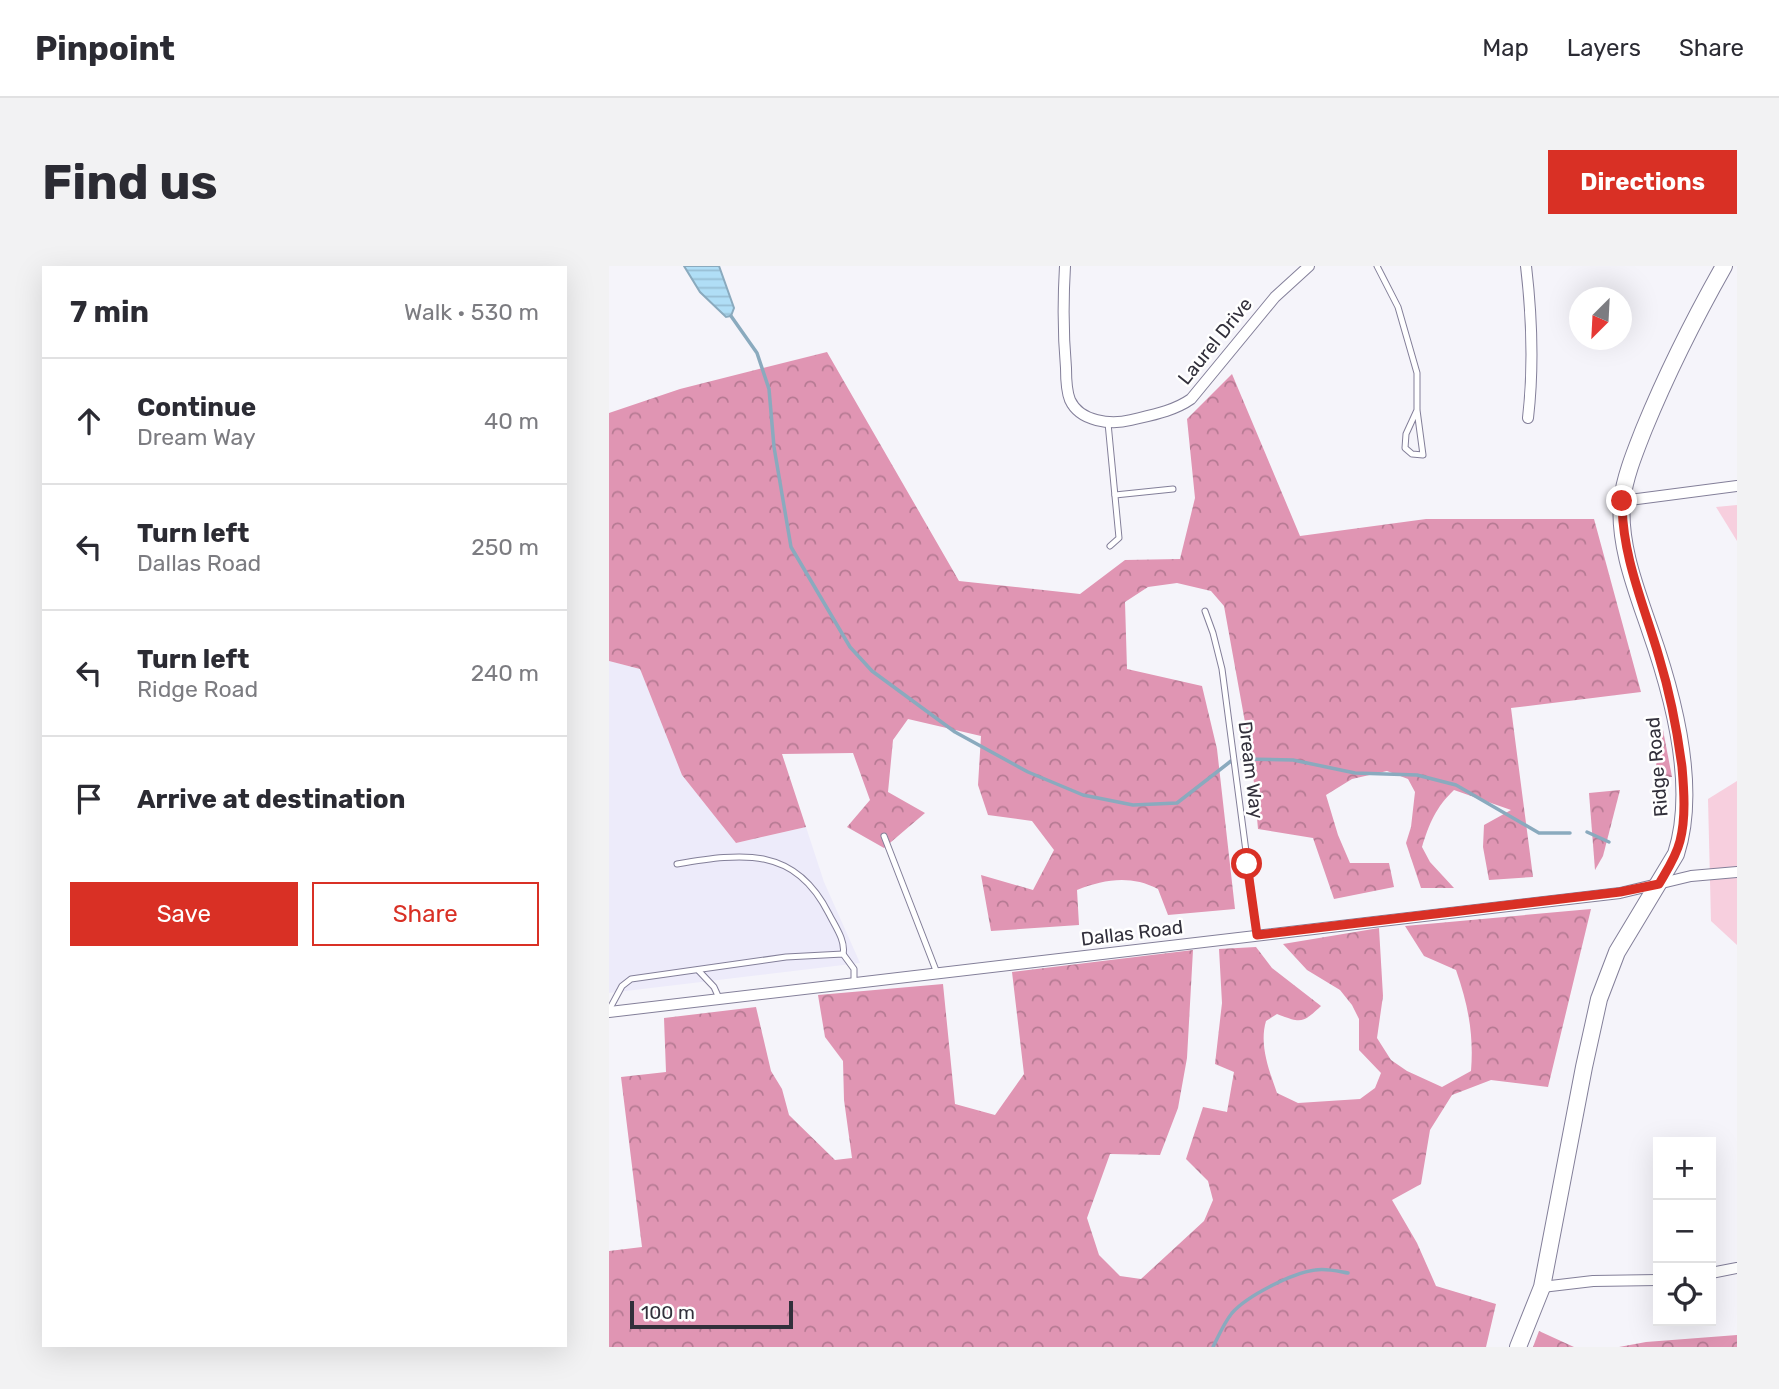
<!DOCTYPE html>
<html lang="en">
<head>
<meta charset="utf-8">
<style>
  body { margin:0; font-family:Rubik,sans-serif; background:#f2f2f3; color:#2b2b33 }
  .controls { position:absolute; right:21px; bottom:21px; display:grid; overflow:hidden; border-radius:0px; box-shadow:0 7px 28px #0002 }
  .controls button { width:63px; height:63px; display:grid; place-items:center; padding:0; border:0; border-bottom:2px solid #e1e1e2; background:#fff; color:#2b2b33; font:35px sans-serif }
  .compass { position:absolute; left:960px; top:21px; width:63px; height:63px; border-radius:50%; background:#fff; box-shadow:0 7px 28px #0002; rotate:204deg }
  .scale { position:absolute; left:21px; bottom:18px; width:163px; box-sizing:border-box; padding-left:7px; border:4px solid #32303b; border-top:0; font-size:19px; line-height:24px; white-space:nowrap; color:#32303b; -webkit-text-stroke:5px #fff; paint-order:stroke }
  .stop { position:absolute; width:21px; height:21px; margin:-16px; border:5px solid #d93025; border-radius:50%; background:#fff }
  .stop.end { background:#d93025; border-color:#fff; box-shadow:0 2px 7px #0008 }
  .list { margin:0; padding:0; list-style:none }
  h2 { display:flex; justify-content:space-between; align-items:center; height:91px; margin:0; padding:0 28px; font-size:30px }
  h2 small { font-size:23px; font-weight:400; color:#7c7c81 }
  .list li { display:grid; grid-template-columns:46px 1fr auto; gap:21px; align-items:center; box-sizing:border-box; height:126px; padding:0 28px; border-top:2px solid #e1e1e2 }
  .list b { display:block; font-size:26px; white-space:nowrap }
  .list p { margin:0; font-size:23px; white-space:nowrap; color:#7c7c81 }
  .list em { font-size:23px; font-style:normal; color:#7c7c81 }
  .actions { display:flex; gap:14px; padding:21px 28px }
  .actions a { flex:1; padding:16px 0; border:2px solid #d93025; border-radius:0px; text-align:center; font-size:24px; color:#d93025 }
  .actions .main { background:#d93025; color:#fff }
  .icon { flex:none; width:38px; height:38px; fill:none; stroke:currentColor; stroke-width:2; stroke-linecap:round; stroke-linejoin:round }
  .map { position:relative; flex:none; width:1128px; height:1081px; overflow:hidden; border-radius:0px }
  header { display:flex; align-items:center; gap:42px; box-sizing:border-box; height:98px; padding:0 35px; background:#fff; border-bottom:2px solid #e1e1e2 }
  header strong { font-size:33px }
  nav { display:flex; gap:38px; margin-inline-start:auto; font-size:24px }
  .intro { display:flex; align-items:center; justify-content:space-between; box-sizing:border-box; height:168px; padding:0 42px }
  h1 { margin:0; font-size:49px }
  .button { padding:18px 32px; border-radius:0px; background:#d93025; color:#fff; font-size:24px; font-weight:700 }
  main { display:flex; gap:42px; padding:0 42px }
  aside { flex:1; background:#fff; border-radius:0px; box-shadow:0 7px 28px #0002 }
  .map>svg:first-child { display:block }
  .built { fill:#edebfa }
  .grass { fill:#f7cfde }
  .forest { fill:url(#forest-crowns) }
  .water { fill:url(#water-rules); stroke:#8aaabe; stroke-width:2 }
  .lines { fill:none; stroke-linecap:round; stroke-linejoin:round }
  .stream { stroke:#8aaabe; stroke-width:3.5 }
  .lane-casing { stroke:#837f99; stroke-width:7 }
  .street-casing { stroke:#837f99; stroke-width:12 }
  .secondary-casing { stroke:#837f99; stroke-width:18 }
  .lane { stroke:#fff; stroke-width:5 }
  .street { stroke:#fff; stroke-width:10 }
  .secondary { stroke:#fff; stroke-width:16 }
  .route { stroke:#d93025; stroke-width:9 }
  .labels { text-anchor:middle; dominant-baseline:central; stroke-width:5; stroke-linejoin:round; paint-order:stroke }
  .street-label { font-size:19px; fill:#32303b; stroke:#fff }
</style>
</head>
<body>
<header>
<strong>Pinpoint</strong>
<nav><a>Map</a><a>Layers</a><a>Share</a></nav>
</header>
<div class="intro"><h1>Find us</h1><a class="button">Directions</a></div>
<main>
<aside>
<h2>7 min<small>Walk · 530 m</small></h2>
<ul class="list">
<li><svg class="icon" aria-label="ahead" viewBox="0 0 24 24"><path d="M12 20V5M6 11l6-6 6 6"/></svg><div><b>Continue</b><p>Dream Way</p></div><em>40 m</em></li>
<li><svg class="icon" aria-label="left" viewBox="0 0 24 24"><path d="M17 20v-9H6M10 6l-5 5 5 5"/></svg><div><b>Turn left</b><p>Dallas Road</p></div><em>250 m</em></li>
<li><svg class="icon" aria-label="left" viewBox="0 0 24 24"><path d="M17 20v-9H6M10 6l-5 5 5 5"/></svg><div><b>Turn left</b><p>Ridge Road</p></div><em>240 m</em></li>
<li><svg class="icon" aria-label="arrive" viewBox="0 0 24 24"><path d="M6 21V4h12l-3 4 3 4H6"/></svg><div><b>Arrive at destination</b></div></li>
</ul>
<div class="actions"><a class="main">Save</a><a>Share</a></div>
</aside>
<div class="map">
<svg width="1128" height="1081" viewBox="0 0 1128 1081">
  <defs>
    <pattern id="forest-crowns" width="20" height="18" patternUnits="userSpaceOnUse" patternTransform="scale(1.75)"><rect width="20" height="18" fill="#e095b3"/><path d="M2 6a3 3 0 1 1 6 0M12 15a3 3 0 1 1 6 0" fill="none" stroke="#b67a93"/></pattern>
    <pattern id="water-rules" width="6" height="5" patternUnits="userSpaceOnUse" patternTransform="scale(1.75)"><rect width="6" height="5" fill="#b0def6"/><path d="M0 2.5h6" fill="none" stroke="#98bfd4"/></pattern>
  </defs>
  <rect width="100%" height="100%" fill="#f5f4fa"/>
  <path class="built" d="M0 395 31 403 73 509 127 577 197 561 215 616 251 697 0 727Z"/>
  <g class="grass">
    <path d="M1128 239V275L1107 241Z"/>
    <path d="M1128 515V679L1102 655 1099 533Z"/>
  </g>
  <g class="forest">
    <path d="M218 86 350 315 471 328 516 294 571 293 586 232 578 153 623 108 691 270 817 253H985L1032 426 902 442 924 611 880 614 874 581 875 559 902 544 845 524C827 541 820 558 813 581L821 596 845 622H812L797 577 802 561 806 526 799 513 778 505 743 513 717 529 729 569 741 597H780L785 621 725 633 704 572 649 563 643 495 615 340 602 325 568 317 539 321 516 336 518 403 593 420 608 483 626 643 559 649 549 623C522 609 496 613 468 624L470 659 382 665 372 609 424 624 445 584 423 555 379 549 369 519 372 470 299 453 284 474 279 526 316 547 275 582 238 561 261 534 244 487 173 488 197 561 127 577 73 509 31 403 0 395V147L71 123Z"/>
    <path d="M1054 464 1063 511H1055L1046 505Z"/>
    <path d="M1011 524 994 590 986 604 980 527Z"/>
    <path d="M982 643 939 821 882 814 843 829 821 864 812 918 783 934 808 977 827 1020 887 1038 877 1081H0V985L33 981 12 811 57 806 55 752 147 741 162 805 173 823 180 849 226 894 243 892 235 834 234 795 216 771 209 729 334 718 346 838 386 849 415 808 403 706 584 684 578 792 569 842 551 889 501 888 478 952 490 989 511 1010 532 1013 595 955 604 934 599 915 577 893 594 841 618 846 625 806 606 798 613 737 610 683 647 681 663 702 712 740C693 758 692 757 668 748L657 755C650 779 660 804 668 827L689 837 751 833 766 822 772 807 750 784V753L743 739 731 724 698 704 674 678 770 662 774 730 768 772 782 794 798 805 833 821 862 805C865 769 859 738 847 704L815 690 796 660Z"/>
    <path d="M930 1065 965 1081H924Z"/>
    <path d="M1128 1069V1081H1010L1037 1076Z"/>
  </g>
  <path class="water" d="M75 0H110L125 42 122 50 117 51 91 26Z"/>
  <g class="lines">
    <g class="stream">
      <path d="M122 50 148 87 160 123 165 181 182 281 241 381 263 405 346 466 419 506 474 529 524 539 568 537 622 495"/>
      <path d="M633 493 684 494 746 507 808 509 847 519 930 567H961"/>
      <path d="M978 566 1000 576"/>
      <path d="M604 1081C610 1069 615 1057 623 1047 638 1030 683 1007 706 1004 717 1002 728 1005 739 1007"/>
    </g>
    <defs>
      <g id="lane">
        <path d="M768 0 789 41 808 107V144L814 189 803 188 796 182 797 168 808 144"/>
        <path d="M499 157 510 272 501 280"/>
        <path d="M506 229 564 223"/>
        <path d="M596 345 604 367 613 403 648 669"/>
        <path d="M275 570 328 707"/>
        <path d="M68 598C134 587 186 580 220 648 226 660 237 675 234 688"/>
        <path d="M89 704 105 721 110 732"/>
        <path d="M0 744 13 720 22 713 177 691 234 688 245 703V716"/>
      </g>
      <g id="street">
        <path d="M456 0C454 34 454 68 457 102 457 112 457 124 461 134 471 156 502 159 522 154 543 149 565 145 582 133L666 31 700 0"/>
        <path d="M917 0C923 51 925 100 919 152"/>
        <path d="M1013 235 1128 220"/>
        <path d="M0 746 1011 627 1082 610 1128 606"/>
        <path d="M1102 1007 1128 1002"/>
        <path d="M933 1021 984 1015 1049 1014"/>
      </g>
      <path id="secondary" d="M909 1081 933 1021 975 801 990 733 1008 686 1067 588C1089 520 1064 429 1041 364 1027 323 1009 278 1013 234 1016 210 1026 186 1035 163 1058 107 1085 53 1115 0"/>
    </defs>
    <use href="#lane" class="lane-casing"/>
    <use href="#street" class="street-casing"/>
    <use href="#secondary" class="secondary-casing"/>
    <use href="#lane" class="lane"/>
    <use href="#street" class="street"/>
    <use href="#secondary" class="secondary"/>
  </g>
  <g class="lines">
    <path class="route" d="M638 598 648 669 1011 626 1050 618C1058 604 1067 591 1071 575 1077 552 1075 524 1073 501 1068 463 1061 427 1050 391 1035 339 1013 291 1013 235"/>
  </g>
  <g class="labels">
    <g class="street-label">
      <text transform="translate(606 75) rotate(-51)">Laurel Drive</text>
      <text transform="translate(1048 501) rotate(-95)">Ridge Road</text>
      <text transform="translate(642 504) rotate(83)">Dream Way</text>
      <text transform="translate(523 667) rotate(-7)">Dallas Road</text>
    </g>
  </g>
</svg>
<div class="controls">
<button>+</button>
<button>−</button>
<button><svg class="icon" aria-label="locate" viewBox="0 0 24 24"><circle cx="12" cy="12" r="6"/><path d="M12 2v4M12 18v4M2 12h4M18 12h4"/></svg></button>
</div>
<svg class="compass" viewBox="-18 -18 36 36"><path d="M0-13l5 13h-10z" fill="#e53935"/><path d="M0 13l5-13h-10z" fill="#7c7c81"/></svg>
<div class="scale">100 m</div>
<div class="stop" style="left:638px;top:598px"></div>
<div class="stop end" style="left:1013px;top:235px"></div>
</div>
</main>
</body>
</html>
